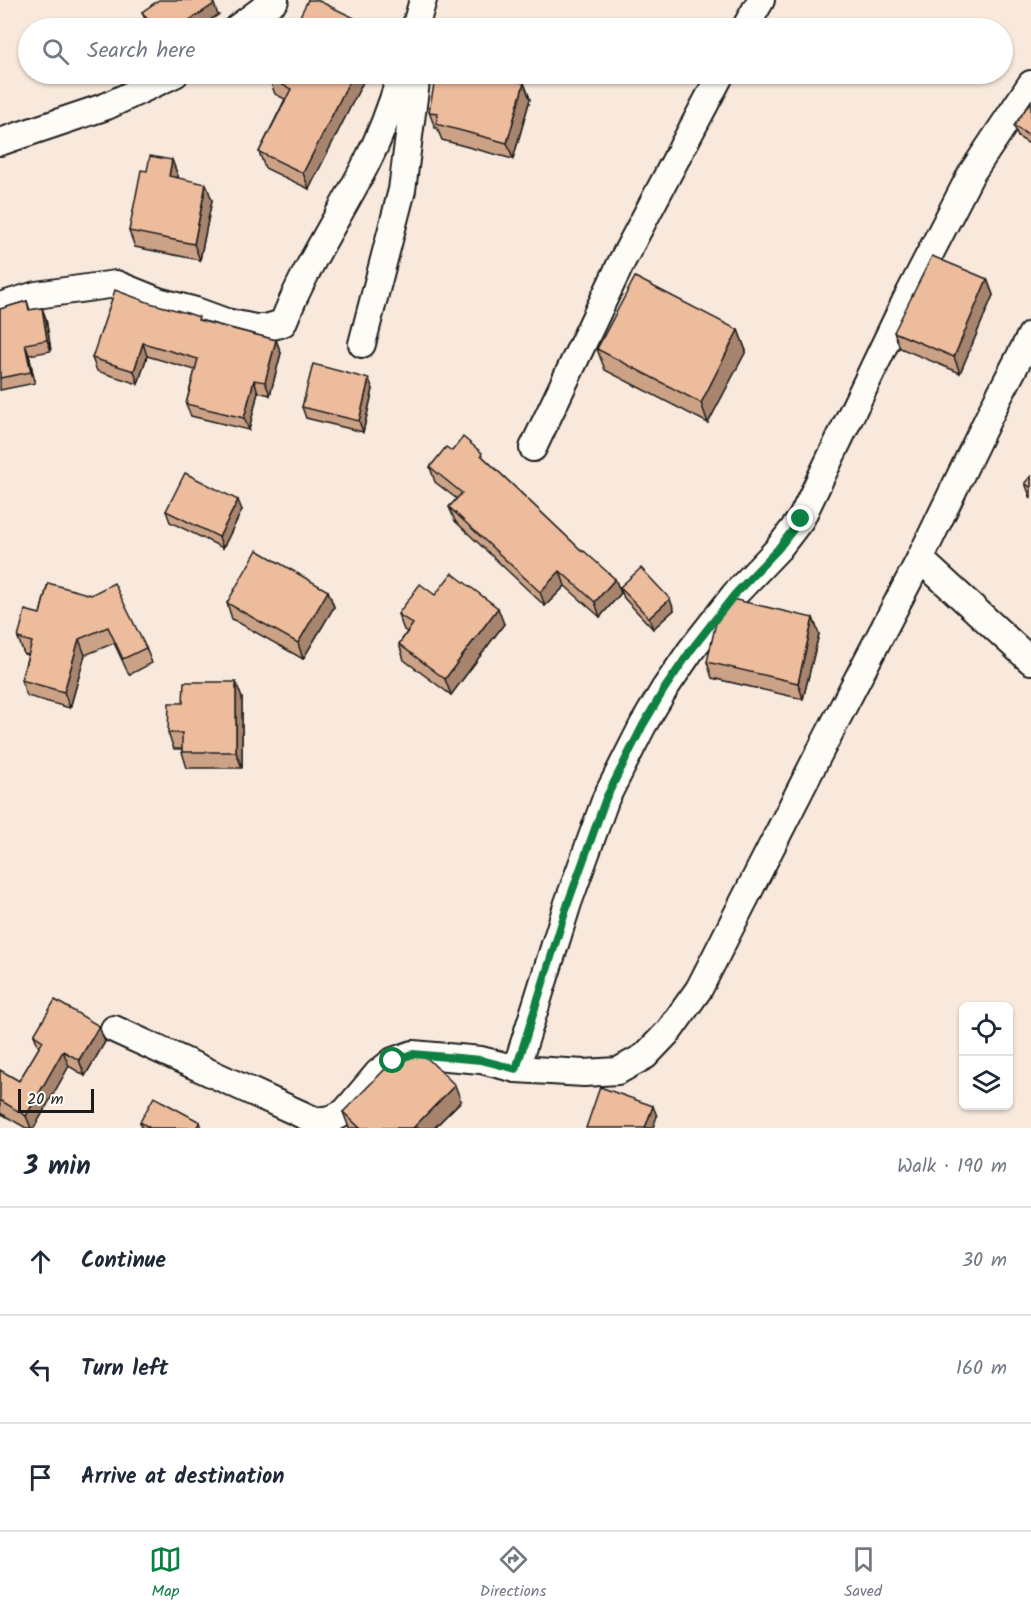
<!DOCTYPE html>
<html lang="en">
<head>
<meta charset="utf-8">
<style>
  body { margin:0; font-family:Kalam,sans-serif; background:#f2f2f3; color:#1f2937 }
  .controls { position:absolute; right:18px; bottom:18px; display:grid; overflow:hidden; border-radius:9px; box-shadow:0 2px 4px #0004 }
  .controls button { width:54px; height:54px; display:grid; place-items:center; padding:0; border:0; border-bottom:2px solid #e0e1e3; background:#fff; color:#1f2937; font:30px sans-serif }
  .scale { position:absolute; left:18px; bottom:15px; width:76px; box-sizing:border-box; padding-left:6px; border:3px solid #1c1c1c; border-top:0; font-size:16px; line-height:21px; white-space:nowrap; color:#1c1c1c; -webkit-text-stroke:4px #fdfcf7; paint-order:stroke }
  .stop { position:absolute; width:18px; height:18px; margin:-14px; border:4px solid #0b8043; border-radius:50%; background:#fff }
  .stop.end { background:#0b8043; border-color:#fff; box-shadow:0 2px 6px #0008 }
  .list { margin:0; padding:0; list-style:none }
  h2 { display:flex; justify-content:space-between; align-items:center; height:78px; margin:0; padding:0 24px; font-size:26px }
  h2 small { font-size:20px; font-weight:400; color:#747a83 }
  .list li { display:grid; grid-template-columns:39px 1fr auto; gap:18px; align-items:center; box-sizing:border-box; height:108px; padding:0 24px; border-top:2px solid #e0e1e3 }
  .list b { display:block; font-size:22px; white-space:nowrap }
  .list em { font-size:20px; font-style:normal; color:#747a83 }
  .icon { flex:none; width:33px; height:33px; fill:none; stroke:currentColor; stroke-width:2; stroke-linecap:round; stroke-linejoin:round }
  .map { position:relative; flex:none; width:1031px; height:1128px; overflow:hidden }
  .search { position:absolute; background:#fff; box-shadow:0 2px 4px #0004; left:18px; right:18px; top:18px; height:66px; display:flex; align-items:center; gap:15px; box-sizing:border-box; padding:0 21px; border-radius:33px; color:#747a83; font-size:22px }
  .sheet { height:402px; background:#fff }
  nav { display:flex; justify-content:space-around; align-items:center; box-sizing:border-box; height:84px; border-top:2px solid #e0e1e3; background:#fff; font-size:16px; color:#747a83 }
  nav a { display:grid; justify-items:center; gap:3px }
  nav .on { color:#0b8043 }
  .map>svg:first-child { display:block }
  .lines { fill:none; stroke-linecap:round; stroke-linejoin:round }
  .street-casing { stroke:#1c1c1c; stroke-width:30 }
  .street { stroke:#fdfcf7; stroke-width:26 }
  .wall { fill:#cca287; stroke:#1c1c1c; stroke-width:1.5 }
  .shaded-wall { fill:#a6846e; stroke:#1c1c1c; stroke-width:1.5 }
  .building { fill:#edbc9d; stroke:#1c1c1c; stroke-width:1.5 }
  .route { stroke:#0b8043; stroke-width:8 }
</style>
</head>
<body>
<div class="map">
<svg width="1031" height="1128" viewBox="0 0 1031 1128">
  <rect width="100%" height="100%" fill="#f8e9dc"/>
  <filter id="ink" filterUnits="userSpaceOnUse"><feTurbulence type="fractalNoise" baseFrequency=".0167" numOctaves="2"/><feDisplacementMap in="SourceGraphic" scale="12" xChannelSelector="R" yChannelSelector="G"/><feConvolveMatrix kernelMatrix="1 2 1 2 8 2 1 2 1" color-interpolation-filters="sRGB"/></filter>
  <g filter="url(#ink)">
    <g class="lines">
      <defs>
        <g id="street">
          <path d="M237 28 275 0"/>
          <path d="M415 28 423 0"/>
          <path d="M745 28 761 0"/>
          <path d="M0 142 107 106 175 74"/>
          <path d="M0 306 36 295 116 284 158 301 196 311 226 322 255 328H266L283 323C305 267 339 217 366 164 381 135 392 105 401 74"/>
          <path d="M362 344 402 190 417 74"/>
          <path d="M533 448 622 261 721 74"/>
          <path d="M920 559 1031 661"/>
          <path d="M114 1029 316 1121 332 1119 345 1112 378 1073 393 1061 413 1054 481 1060 516 1069 584 1073 618 1071 645 1056 669 1031 699 989 816 759 920 559 997 400 1031 335"/>
          <path d="M516 1069 568 903 606 798 643 725 665 688 691 650 735 594 778 549 801 519 905 302 971 174 1031 84"/>
        </g>
      </defs>
      <use href="#street" class="street-casing"/>
      <use href="#street" class="street"/>
    </g>
    <g class="wall">
      <path d="M142 12 218 15 198 28H150L146 22Z"/>
      <path d="M367 74 309 189 265 168 259 152 285 99 275 94 269 78Z"/>
      <path d="M524 83 530 99 513 159 442 140 437 128H435L429 112Z"/>
      <path d="M1031 101V145L1018 137 1014 126Z"/>
      <path d="M172 160 178 176V178L212 200 200 260 135 247 129 231 147 171Z"/>
      <path d="M987 279 993 295 960 373 900 348 894 332Z"/>
      <path d="M27 301 30 310 42 308 46 319 51 351 29 355 35 383 0 390V309Z"/>
      <path d="M200 320 276 340 281 353 270 395 258 392 249 430 191 416 186 404 195 370 147 356 138 384 97 371 92 358Z"/>
      <path d="M738 330 746 351 708 423 605 370 597 349Z"/>
      <path d="M373 389 363 432 306 418 302 407Z"/>
      <path d="M452 451 484 458 583 552 615 579 621 593 600 617 565 586 545 606 455 521 449 507 457 499 435 482 430 467Z"/>
      <path d="M1031 476V499L1025 483Z"/>
      <path d="M242 510 223 548 170 522 166 511Z"/>
      <path d="M48 583 146 648 152 663 129 675 114 643 85 655 70 708 27 696 21 680 28 655 24 654 18 638 40 614Z"/>
      <path d="M620 587 674 610 653 629 624 598Z"/>
      <path d="M328 591 334 607 303 659 232 619 227 603Z"/>
      <path d="M435 595 504 624 451 695 404 660 399 644 407 632 404 630 398 614Z"/>
      <path d="M813 618 819 634 803 699 712 678 707 662Z"/>
      <path d="M242 698V768H187L182 752V749H174L168 733 183 703Z"/>
      <path d="M34 1035 105 1042 85 1076 69 1066 34 1128H26L0 1113V1070L19 1081 39 1048Z"/>
      <path d="M461 1101 434 1128H349L343 1112Z"/>
      <path d="M140 1122 196 1128H142Z"/>
    </g>
    <g class="shaded-wall">
      <path d="M214 4 218 15 198 28H178Z"/>
      <path d="M353 74H367L309 189 303 173Z"/>
      <path d="M524 83 530 99 513 159 507 143Z"/>
      <path d="M172 160 178 176 175 192 169 176Z"/>
      <path d="M206 184 212 200 200 260 194 244Z"/>
      <path d="M987 279 993 295 960 373 954 357Z"/>
      <path d="M42 308 46 319 51 351 47 340Z"/>
      <path d="M738 330 746 351 708 423 701 403Z"/>
      <path d="M276 340 281 353 270 395 265 382Z"/>
      <path d="M143 343 147 356 138 384 134 371Z"/>
      <path d="M25 344 29 355 35 383 31 372Z"/>
      <path d="M369 379 373 389 363 432 359 421Z"/>
      <path d="M254 380 258 392 249 430 244 418Z"/>
      <path d="M238 500 242 510 223 548 219 537Z"/>
      <path d="M560 571 565 586 545 606 540 592Z"/>
      <path d="M615 579 621 593 600 617 595 602Z"/>
      <path d="M328 591 334 607 303 659 298 643Z"/>
      <path d="M670 599 674 610 653 629 649 618Z"/>
      <path d="M498 608 504 624 451 695 445 679Z"/>
      <path d="M813 618 819 634 803 699 798 683Z"/>
      <path d="M79 639 85 655 70 708 64 692Z"/>
      <path d="M236 682 242 698V768L236 752Z"/>
      <path d="M99 1026 105 1042 85 1076 79 1060Z"/>
      <path d="M63 1051 69 1066 34 1128H31L26 1116Z"/>
      <path d="M455 1085 461 1101 434 1128H413Z"/>
      <path d="M653 1106 657 1116 653 1128H645Z"/>
      <path d="M200 1122 202 1128H196Z"/>
    </g>
    <g class="building">
      <path d="M159 0H211L214 4 178 28H154L142 12Z"/>
      <path d="M308 0H317L375 28H294Z"/>
      <path d="M272 74H353L303 173 259 152 291 89 269 78Z"/>
      <path d="M436 74 449 75V74H489L524 83 507 143 436 124 438 113 429 112Z"/>
      <path d="M1031 101V137L1014 126Z"/>
      <path d="M150 156 172 160 169 176 206 184 194 244 129 231 141 170 147 171Z"/>
      <path d="M932 256 987 279 954 357 894 332Z"/>
      <path d="M635 277 738 330 701 403 597 349Z"/>
      <path d="M115 290 150 303 187 313 199 317 198 320 276 340 265 382 254 380 244 418 186 404 198 359 143 343 134 371 92 358Z"/>
      <path d="M27 301 29 310 42 308 47 340 25 344 31 372 0 378V309Z"/>
      <path d="M313 364 369 379 359 421 302 407Z"/>
      <path d="M463 437 482 453 481 455 583 552 584 551 615 579 595 602 560 571 540 592 449 507 462 493 430 467 446 447 452 451Z"/>
      <path d="M185 473 238 500 219 537 166 511Z"/>
      <path d="M1031 476V488L1025 483Z"/>
      <path d="M257 550 328 591 298 643 227 603Z"/>
      <path d="M641 568 670 599 649 618 620 587Z"/>
      <path d="M452 573 498 608 445 679 399 644 413 624 398 614 420 584 435 595Z"/>
      <path d="M48 583 91 595 114 583 146 648 123 659 108 627 79 639 64 692 21 680 32 642 18 638 25 610 40 614Z"/>
      <path d="M732 599 813 618 798 683 707 662 717 618Z"/>
      <path d="M184 682H236V752H182V733H168L169 703H183Z"/>
      <path d="M55 1000 99 1026 79 1060 63 1051 26 1116 0 1100V1070L19 1081 43 1041 34 1035Z"/>
      <path d="M409 1053 424 1055 455 1085 413 1128H360L343 1112 396 1058Z"/>
      <path d="M600 1087 653 1106 645 1128H586Z"/>
      <path d="M154 1097 200 1122 196 1128H150L140 1122Z"/>
    </g>
  </g>
  <g class="lines" filter="url(#ink)">
    <path class="route" d="M393 1061 413 1054 481 1060 516 1069 568 903 606 798 643 725 665 688 691 650 735 594 778 549 801 519"/>
  </g>
</svg>
<div class="controls">
<button><svg class="icon" aria-label="locate" viewBox="0 0 24 24"><circle cx="12" cy="12" r="6"/><path d="M12 2v4M12 18v4M2 12h4M18 12h4"/></svg></button>
<button><svg class="icon" aria-label="layers" viewBox="0 0 24 24"><path d="M12 4l9 5-9 5-9-5zM3 14l9 5 9-5"/></svg></button>
</div>
<div class="scale">20 m</div>
<div class="stop" style="left:393px;top:1061px"></div>
<div class="stop end" style="left:801px;top:519px"></div>
<div class="search"><svg class="icon" aria-label="search" viewBox="0 0 24 24"><circle cx="10" cy="10" r="6"/><path d="M15 15l6 6"/></svg>Search here</div>
</div>
<section class="sheet">
<h2>3 min<small>Walk · 190 m</small></h2>
<ul class="list">
<li><svg class="icon" aria-label="ahead" viewBox="0 0 24 24"><path d="M12 20V5M6 11l6-6 6 6"/></svg><div><b>Continue</b></div><em>30 m</em></li>
<li><svg class="icon" aria-label="left" viewBox="0 0 24 24"><path d="M17 20v-9H6M10 6l-5 5 5 5"/></svg><div><b>Turn left</b></div><em>160 m</em></li>
<li><svg class="icon" aria-label="arrive" viewBox="0 0 24 24"><path d="M6 21V4h12l-3 4 3 4H6"/></svg><div><b>Arrive at destination</b></div></li>
</ul>
</section>
<nav>
<a class="on"><svg class="icon" aria-label="map" viewBox="0 0 24 24"><path d="M3 6l6-2 6 2 6-2v14l-6 2-6-2-6 2zM9 4v14M15 6v14"/></svg>Map</a>
<a><svg class="icon" aria-label="directions" viewBox="0 0 24 24"><path d="M12 3l9 9-9 9-9-9zM9 14v-3h6M13 9l2 2-2 2"/></svg>Directions</a>
<a><svg class="icon" aria-label="saved" viewBox="0 0 24 24"><path d="M7 4h10v16l-5-4-5 4z"/></svg>Saved</a>
</nav>
</body>
</html>
